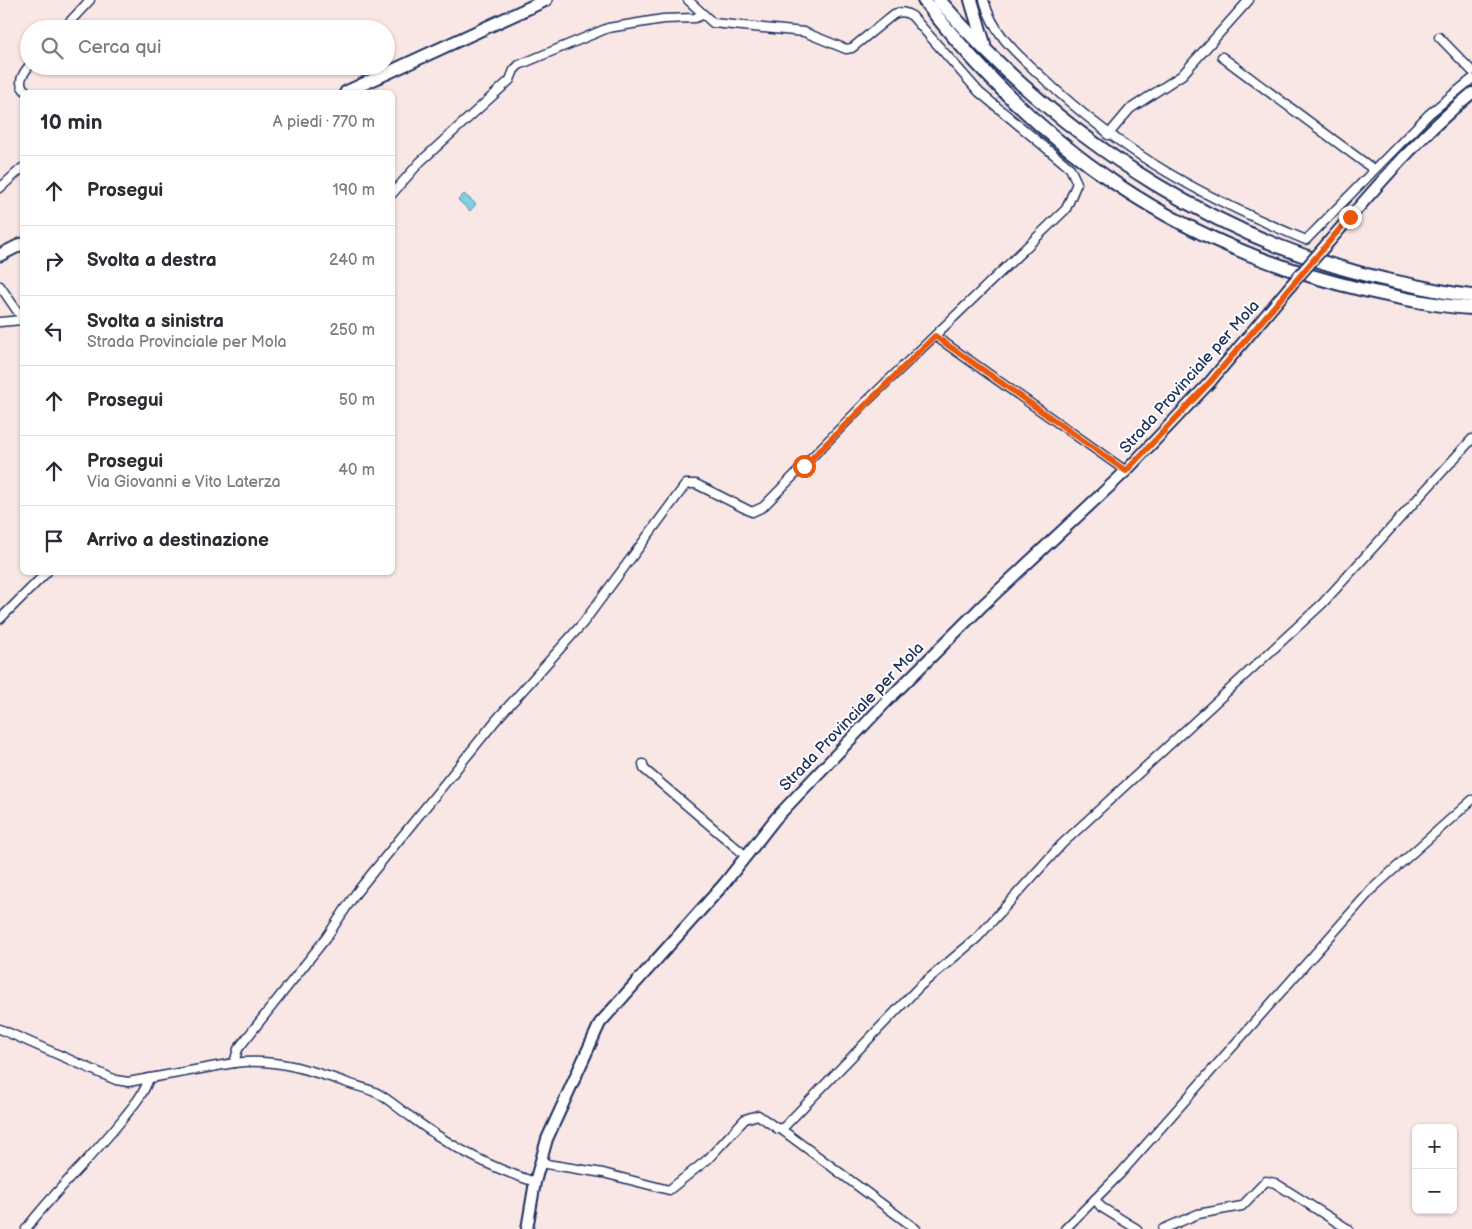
<!DOCTYPE html>
<html lang="it">
<head>
<meta charset="utf-8">
<style>
  body { margin:0; font-family:"Balsamiq Sans",sans-serif; background:#f7f7f7; color:#2b2b33 }
  .controls { position:absolute; right:15px; bottom:15px; display:grid; overflow:hidden; border-radius:8px; box-shadow:0 1px 4px #0004 }
  .controls button { width:45px; height:45px; display:grid; place-items:center; padding:0; border:0; border-bottom:1px solid #e1e1e2; background:#fff; color:#2b2b33; font:25px sans-serif }
  .stop { position:absolute; width:15px; height:15px; margin:-11px; border:4px solid #ea580c; border-radius:50%; background:#fff }
  .stop.end { background:#ea580c; border-color:#fff; box-shadow:0 1px 5px #0008 }
  .list { margin:0; padding:0; list-style:none }
  h2 { display:flex; justify-content:space-between; align-items:center; height:65px; margin:0; padding:0 20px; font-size:21px }
  h2 small { font-size:16px; font-weight:400; color:#7c7c81 }
  .list li { display:grid; grid-template-columns:32px 1fr auto; gap:15px; align-items:center; box-sizing:border-box; height:70px; padding:0 20px; border-top:1px solid #e1e1e2 }
  .list b { display:block; font-size:19px; white-space:nowrap }
  .list p { margin:0; font-size:16px; white-space:nowrap; color:#7c7c81 }
  .list em { font-size:16px; font-style:normal; color:#7c7c81 }
  .icon { flex:none; width:28px; height:28px; fill:none; stroke:currentColor; stroke-width:2; stroke-linecap:round; stroke-linejoin:round }
  .map { position:relative; flex:none; width:1472px; height:1229px; overflow:hidden }
  .search { position:absolute; background:#fff; box-shadow:0 1px 4px #0004; left:20px; top:20px; width:375px; height:55px; display:flex; align-items:center; gap:12px; box-sizing:border-box; padding:0 18px; border-radius:28px; color:#7c7c81; font-size:19px }
  .panel { position:absolute; background:#fff; box-shadow:0 1px 4px #0004; left:20px; top:90px; width:375px; height:485px; border-radius:8px }
  .map>svg:first-child { display:block }
  .water { fill:#81d0de; stroke:#5890ab }
  .lines { fill:none; stroke-linecap:round; stroke-linejoin:round }
  .minor-casing { stroke:#1b2f5e; stroke-width:11 }
  .tertiary-casing { stroke:#1b2f5e; stroke-width:14 }
  .secondary-casing { stroke:#1b2f5e; stroke-width:15 }
  .trunk-casing { stroke:#1b2f5e; stroke-width:16 }
  .minor { stroke:#fff; stroke-width:8 }
  .tertiary { stroke:#fff; stroke-width:10 }
  .secondary { stroke:#fff; stroke-width:11 }
  .trunk { stroke:#fff; stroke-width:12 }
  .tertiary-bridge-casing { stroke:#1b2f5e; stroke-width:14; stroke-linecap:butt }
  .tertiary-bridge { stroke:#fff; stroke-width:10 }
  .route { stroke:#ea580c; stroke-width:6 }
  .labels { text-anchor:middle; dominant-baseline:central; stroke-width:4; stroke-linejoin:round; paint-order:stroke }
  .street-label { font-size:16px; fill:#1b2f5e; stroke:#fff }
</style>
</head>
<body>
<div class="map">
<svg width="1472" height="1229" viewBox="0 0 1472 1229">
  <rect width="100%" height="100%" fill="#f9e7e6"/>
  <filter id="ink" filterUnits="userSpaceOnUse"><feTurbulence type="fractalNoise" baseFrequency=".02" numOctaves="2"/><feDisplacementMap in="SourceGraphic" scale="10" xChannelSelector="R" yChannelSelector="G"/><feConvolveMatrix kernelMatrix="1 2 1 2 8 2 1 2 1" color-interpolation-filters="sRGB"/></filter>
  <g filter="url(#ink)">
    <path class="water" d="M464 194 476 204 470 211 458 200Z"/>
    <g class="lines">
      <defs>
        <g id="minor">
          <path d="M984 0C993 34 1017 54 1042 77 1124 155 1203 197 1306 240L1429 114 1472 79"/>
          <path d="M63 29 90 0"/>
          <path d="M1439 37 1472 71"/>
          <path d="M1222 57 1373 169"/>
          <path d="M27 92C16 84 22 75 29 66"/>
          <path d="M1108 135 1130 109 1182 75 1249 0"/>
          <path d="M0 188 22 168"/>
          <path d="M392 194 420 162 510 80 514 70 519 65 608 28 663 19 695 18 702 15"/>
          <path d="M0 286 22 318"/>
          <path d="M0 322 22 320"/>
          <path d="M935 336 1126 471"/>
          <path d="M0 619 47 572"/>
          <path d="M643 764 644 769 746 856"/>
          <path d="M0 1029 116 1080 128 1082 234 1063 238 1049 326 938 356 893 497 719 583 623 686 484H696L752 512 763 507 865 403 1066 209 1077 183 1070 168 979 92 912 16C905 12 902 11 894 14L852 48 846 49 804 32 713 23 688 0"/>
          <path d="M234 1063C274 1058 307 1069 345 1082 355 1086 367 1088 377 1093 390 1100 399 1109 411 1117 448 1145 491 1168 535 1182"/>
          <path d="M782 1130 916 1229"/>
          <path d="M540 1163 603 1173 669 1190 708 1159 745 1119 758 1115 778 1129 784 1127 920 986 977 938 1062 844 1322 604 1472 439"/>
          <path d="M1095 1199 1101 1207 1137 1229"/>
          <path d="M26 1229C56 1189 94 1156 125 1116 134 1105 145 1092 149 1078"/>
          <path d="M1065 1229 1120 1174 1373 888 1472 800"/>
          <path d="M1163 1229 1198 1214 1242 1206 1266 1181 1275 1183 1348 1229"/>
        </g>
        <g id="tertiary">
          <path d="M1326 245C1373 191 1416 139 1472 93"/>
          <path d="M527 1229 535 1182 547 1139 600 1023 724 884 776 818 887 701 983 605 1126 471 1210 382 1291 285"/>
        </g>
        <g id="secondary">
          <path d="M346 92 546 0"/>
          <path d="M0 255 22 244"/>
        </g>
        <g id="trunk">
          <path d="M924 0C1038 148 1177 246 1360 289 1396 297 1435 306 1472 308"/>
          <path d="M939 0C1061 141 1231 252 1416 286 1435 290 1453 294 1472 296"/>
          <path d="M971 0 984 44"/>
        </g>
      </defs>
      <use href="#minor" class="minor-casing"/>
      <use href="#tertiary" class="tertiary-casing"/>
      <use href="#secondary" class="secondary-casing"/>
      <use href="#trunk" class="trunk-casing"/>
      <use href="#minor" class="minor"/>
      <use href="#tertiary" class="tertiary"/>
      <use href="#secondary" class="secondary"/>
      <use href="#trunk" class="trunk"/>
      <defs>
        <path id="tertiary-bridge" d="M1291 285 1326 245"/>
      </defs>
      <use href="#tertiary-bridge" class="tertiary-bridge-casing"/>
      <use href="#tertiary-bridge" class="tertiary-bridge"/>
    </g>
  </g>
  <g class="lines" filter="url(#ink)">
    <path class="route" d="M804 466 935 336 1126 471 1210 382 1350 217"/>
  </g>
  <g class="labels">
    <g class="street-label">
      <text transform="translate(1190 377) rotate(-48)">Strada Provinciale per Mola</text>
      <text transform="translate(852 717) rotate(-46)">Strada Provinciale per Mola</text>
    </g>
  </g>
</svg>
<div class="controls">
<button>+</button>
<button>−</button>
</div>
<div class="stop" style="left:804px;top:466px"></div>
<div class="stop end" style="left:1350px;top:217px"></div>
<div class="search"><svg class="icon" aria-label="search" viewBox="0 0 24 24"><circle cx="10" cy="10" r="6"/><path d="M15 15l6 6"/></svg>Cerca qui</div>
<section class="panel">
<h2>10 min<small>A piedi · 770 m</small></h2>
<ul class="list">
<li><svg class="icon" aria-label="ahead" viewBox="0 0 24 24"><path d="M12 20V5M6 11l6-6 6 6"/></svg><div><b>Prosegui</b></div><em>190 m</em></li>
<li><svg class="icon" aria-label="right" viewBox="0 0 24 24"><path d="M7 20v-9h11M14 6l5 5-5 5"/></svg><div><b>Svolta a destra</b></div><em>240 m</em></li>
<li><svg class="icon" aria-label="left" viewBox="0 0 24 24"><path d="M17 20v-9H6M10 6l-5 5 5 5"/></svg><div><b>Svolta a sinistra</b><p>Strada Provinciale per Mola</p></div><em>250 m</em></li>
<li><svg class="icon" aria-label="ahead" viewBox="0 0 24 24"><path d="M12 20V5M6 11l6-6 6 6"/></svg><div><b>Prosegui</b></div><em>50 m</em></li>
<li><svg class="icon" aria-label="ahead" viewBox="0 0 24 24"><path d="M12 20V5M6 11l6-6 6 6"/></svg><div><b>Prosegui</b><p>Via Giovanni e Vito Laterza</p></div><em>40 m</em></li>
<li><svg class="icon" aria-label="arrive" viewBox="0 0 24 24"><path d="M6 21V4h12l-3 4 3 4H6"/></svg><div><b>Arrivo a destinazione</b></div></li>
</ul>
</section>
</div>
</body>
</html>
